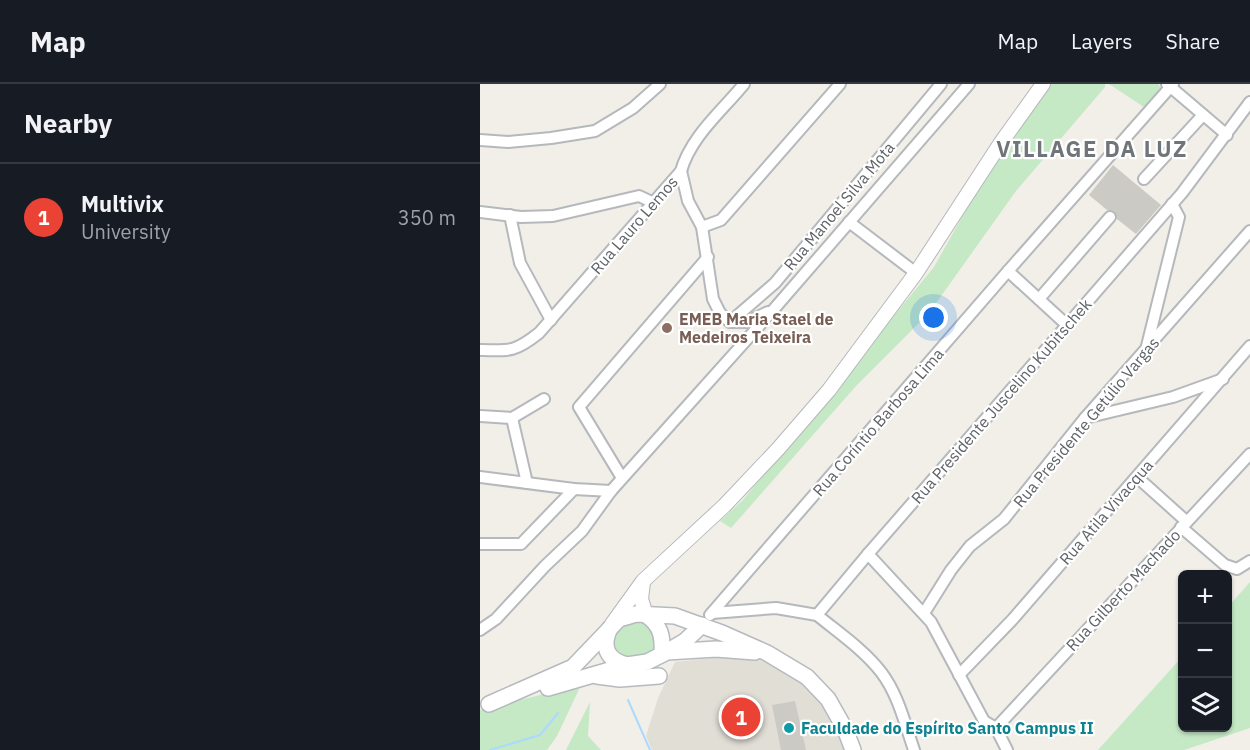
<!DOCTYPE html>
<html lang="en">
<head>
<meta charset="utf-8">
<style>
  body { margin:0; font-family:"IBM Plex Sans",sans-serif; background:#20242c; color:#f1f3f6 }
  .controls { position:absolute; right:18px; bottom:18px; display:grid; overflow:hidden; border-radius:9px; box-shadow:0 2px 4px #0004 }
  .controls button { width:54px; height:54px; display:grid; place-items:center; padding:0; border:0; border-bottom:2px solid #363941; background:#171b24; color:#f1f3f6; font:30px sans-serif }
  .you { position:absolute; left:454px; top:234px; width:21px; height:21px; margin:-15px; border:4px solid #fff; border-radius:50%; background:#1a73e8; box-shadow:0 0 0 9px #1a73e833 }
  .badge { display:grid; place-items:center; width:39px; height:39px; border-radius:50%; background:#ea4335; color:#fff; font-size:20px; font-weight:700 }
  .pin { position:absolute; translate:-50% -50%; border:3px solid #fff; box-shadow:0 2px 6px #0006 }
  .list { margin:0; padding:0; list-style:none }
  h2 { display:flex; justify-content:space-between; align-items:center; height:78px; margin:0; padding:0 24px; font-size:26px }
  h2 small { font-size:20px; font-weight:400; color:#9ea1a6 }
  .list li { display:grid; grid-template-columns:39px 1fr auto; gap:18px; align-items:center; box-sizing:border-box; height:108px; padding:0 24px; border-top:2px solid #363941 }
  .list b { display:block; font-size:22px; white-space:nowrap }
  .list p { margin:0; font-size:20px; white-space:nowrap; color:#9ea1a6 }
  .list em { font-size:20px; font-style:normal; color:#9ea1a6 }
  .icon { flex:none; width:33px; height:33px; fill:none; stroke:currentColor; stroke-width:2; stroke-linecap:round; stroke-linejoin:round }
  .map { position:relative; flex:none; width:770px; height:666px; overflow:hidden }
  header { display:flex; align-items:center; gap:36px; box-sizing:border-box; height:84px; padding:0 30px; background:#171b24; border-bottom:2px solid #363941 }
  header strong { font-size:28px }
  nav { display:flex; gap:33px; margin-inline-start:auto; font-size:21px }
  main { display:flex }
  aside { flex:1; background:#171b24 }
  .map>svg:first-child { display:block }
  .education { fill:#e1ded6 }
  .green { fill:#c5e8c5 }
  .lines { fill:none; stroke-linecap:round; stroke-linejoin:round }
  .stream { stroke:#aadaff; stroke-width:2 }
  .building { fill:#cccac5 }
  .minor-casing { stroke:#b5b8bc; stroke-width:14 }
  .tertiary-casing { stroke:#b5b8bc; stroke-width:16 }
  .secondary-casing { stroke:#b6babf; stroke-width:18 }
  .minor { stroke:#fff; stroke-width:10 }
  .tertiary { stroke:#fff; stroke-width:14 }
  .secondary { stroke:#fff; stroke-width:15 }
  .education-dot { fill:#8d6e63; stroke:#fff; stroke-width:2 }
  .culture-dot { fill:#0f9aa8; stroke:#fff; stroke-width:2 }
  .labels { text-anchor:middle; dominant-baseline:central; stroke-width:4.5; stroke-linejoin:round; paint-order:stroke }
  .street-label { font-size:16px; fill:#5f6368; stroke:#fff }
  .education-label { font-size:16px; font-weight:bold; fill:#785e54; stroke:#fff; text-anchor:start }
  .culture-label { font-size:16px; font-weight:bold; fill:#0d838f; stroke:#fff; text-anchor:start }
  .district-label { font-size:22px; font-weight:bold; letter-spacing:1.5px; fill:#70757a; stroke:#fff }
</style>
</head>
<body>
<header>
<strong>Map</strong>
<nav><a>Map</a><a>Layers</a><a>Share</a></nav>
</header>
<main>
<aside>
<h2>Nearby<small></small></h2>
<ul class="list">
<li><span class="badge">1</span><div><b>Multivix</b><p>University</p></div><em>350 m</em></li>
</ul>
</aside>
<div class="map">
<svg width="770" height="666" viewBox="0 0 770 666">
  <rect width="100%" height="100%" fill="#f1efe8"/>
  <path class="education" d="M240 573 288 577 335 606 366 666H172L166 652 178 614 195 578Z"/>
  <g class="green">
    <path d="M568 0H625V3L536 107 449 229 376 302 251 444 240 437 263 416 454 183 518 69Z"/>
    <path d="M629 0H678L681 4 664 23Z"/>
    <path d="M770 498V644L704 666H618L702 573V644H748V523Z"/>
    <path d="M159 538 168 540 177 560C165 577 145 578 132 561 135 545 143 540 159 538Z"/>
    <path d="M101 601 77 652 67 666H0V626Z"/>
    <path d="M110 618 108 652 121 666H86Z"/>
  </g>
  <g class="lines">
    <g class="stream">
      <path d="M148 616 170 666"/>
      <path d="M10 666 60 651 78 629"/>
    </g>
  </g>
  <g class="building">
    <path d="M633 81 681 121 656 150 637 135 634 127 627 126 609 111Z"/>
    <path d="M315 617 326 666H301L292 621Z"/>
  </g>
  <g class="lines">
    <defs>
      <g id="minor">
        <path d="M687 0 747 51"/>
        <path d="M0 56 28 58 71 54 115 47 153 24 180 0"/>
        <path d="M201 87 208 117 222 143 233 215 240 229 250 238H267L288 228"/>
        <path d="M664 95 723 31"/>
        <path d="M0 128 41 133 73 132 159 112 174 119"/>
        <path d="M30 131 40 179 71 236"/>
        <path d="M369 138 436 189"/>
        <path d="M222 143 241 136 360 0"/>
        <path d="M528 187 587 241"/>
        <path d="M559 215 630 133"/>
        <path d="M250 238 295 199 461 0"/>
        <path d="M667 262 699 133 692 120"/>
        <path d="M0 266C30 267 35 268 59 249L201 87C211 52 242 27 264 0"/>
        <path d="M0 332 32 334 64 315"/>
        <path d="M32 334 47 399"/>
        <path d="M605 334 693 313 743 295"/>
        <path d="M0 393 94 405 131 407"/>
        <path d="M657 393 706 437"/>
        <path d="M142 394 99 323 228 173"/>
        <path d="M701 443 745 481 757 485 770 477"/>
        <path d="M0 460H41L94 405"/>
        <path d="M388 470 451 538 504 637 516 644 527 666"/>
        <path d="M232 529 296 524 337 531 388 470 702 109 770 18"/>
        <path d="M444 529 471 486 490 462 524 435 605 334 770 147"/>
        <path d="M230 531 528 187 693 0"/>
        <path d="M337 531C359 549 384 566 401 588 418 610 425 640 434 666"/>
        <path d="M0 546 16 535 65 482 102 447 131 407 294 225 489 0"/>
        <path d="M479 591 533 535 770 262"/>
        <path d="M516 644 770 370"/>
      </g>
      <g id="tertiary">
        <path d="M163 498 161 515 166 531"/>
        <path d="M132 540 163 497 244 422 298 365 349 306 436 189 520 60 563 0"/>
      </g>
      <g id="secondary">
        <path d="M166 531C181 541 183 553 182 570"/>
        <path d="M130 544C121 563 127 576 147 581"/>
        <path d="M190 566 205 557 222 541"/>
        <path d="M117 592 140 595 179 592"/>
        <path d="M68 604 147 581 167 578 187 568 236 565 275 568"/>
        <path d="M9 620 93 583 139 535 156 530 195 532 242 549 287 569 327 593 348 615 365 645 373 666"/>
      </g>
    </defs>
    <use href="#minor" class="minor-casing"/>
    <use href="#tertiary" class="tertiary-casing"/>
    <use href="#secondary" class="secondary-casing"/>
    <use href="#minor" class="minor"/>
    <use href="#tertiary" class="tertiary"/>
    <use href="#secondary" class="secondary"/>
  </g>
  <circle class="education-dot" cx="187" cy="244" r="6"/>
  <circle class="culture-dot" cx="309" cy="644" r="6"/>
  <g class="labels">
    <g class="street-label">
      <text transform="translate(359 122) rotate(-50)">Rua Manoel Silva Mota</text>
      <text transform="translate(154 141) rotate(-49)">Rua Lauro Lemos</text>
      <text transform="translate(521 317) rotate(-49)">Rua Presidente Juscelino Kubitschek</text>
      <text transform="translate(398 338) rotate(-49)">Rua Coríntio Barbosa Lima</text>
      <text transform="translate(606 338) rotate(-50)">Rua Presidente Getúlio Vargas</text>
      <text transform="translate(626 428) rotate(-49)">Rua Atila Vivacqua</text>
      <text transform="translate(643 506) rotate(-47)">Rua Gilberto Machado</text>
    </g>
    <g class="education-label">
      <text x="199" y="235">EMEB Maria Stael de<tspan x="199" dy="18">Medeiros Teixeira</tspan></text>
    </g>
    <g class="culture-label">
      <text x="321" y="644">Faculdade do Espírito Santo Campus II</text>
    </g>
    <g class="district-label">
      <text x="612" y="64">VILLAGE DA LUZ</text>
    </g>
  </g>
</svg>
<div class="controls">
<button>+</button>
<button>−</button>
<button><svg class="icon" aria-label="layers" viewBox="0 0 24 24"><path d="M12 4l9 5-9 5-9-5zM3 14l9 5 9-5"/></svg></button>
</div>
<div class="you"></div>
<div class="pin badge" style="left:261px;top:633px">1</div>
</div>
</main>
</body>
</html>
